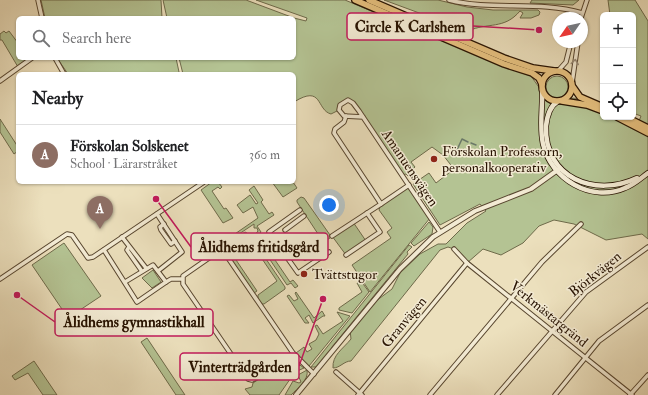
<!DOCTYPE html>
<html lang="en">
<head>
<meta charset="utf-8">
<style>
  body { margin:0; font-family:"IM FELL Double Pica",serif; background:#f2f2f2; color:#202124 }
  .controls { position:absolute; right:12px; top:12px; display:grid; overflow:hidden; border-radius:6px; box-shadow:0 1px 3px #0004 }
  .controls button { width:36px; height:36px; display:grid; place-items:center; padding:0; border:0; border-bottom:1px solid #e0e0e0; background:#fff; color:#202124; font:20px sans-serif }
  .compass { position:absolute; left:552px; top:12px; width:36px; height:36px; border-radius:50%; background:#fff; box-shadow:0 1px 3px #0004; rotate:236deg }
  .you { position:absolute; left:329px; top:205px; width:14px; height:14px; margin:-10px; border:3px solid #fff; border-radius:50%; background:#1a73e8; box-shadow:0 0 0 6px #1a73e833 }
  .badge { display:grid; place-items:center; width:26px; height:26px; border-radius:50%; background:#0b8043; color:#fff; font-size:13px; font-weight:700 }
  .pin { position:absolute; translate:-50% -33px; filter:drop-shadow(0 1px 2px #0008) }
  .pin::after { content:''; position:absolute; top:21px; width:14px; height:12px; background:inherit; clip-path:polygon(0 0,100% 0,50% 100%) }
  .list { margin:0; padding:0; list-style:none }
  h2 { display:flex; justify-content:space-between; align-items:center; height:52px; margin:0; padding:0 16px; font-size:17px }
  h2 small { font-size:13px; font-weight:400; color:#757577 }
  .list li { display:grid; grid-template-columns:26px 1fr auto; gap:12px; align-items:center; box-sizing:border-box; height:60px; padding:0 16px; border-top:1px solid #e0e0e0 }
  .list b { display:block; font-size:15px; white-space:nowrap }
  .list p { margin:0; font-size:13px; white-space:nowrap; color:#757577 }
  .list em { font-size:13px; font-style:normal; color:#757577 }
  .icon { flex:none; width:22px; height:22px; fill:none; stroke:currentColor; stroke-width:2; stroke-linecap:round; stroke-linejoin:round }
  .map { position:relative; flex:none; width:648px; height:395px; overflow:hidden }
  .search { position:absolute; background:#fff; box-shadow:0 1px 3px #0004; left:16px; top:16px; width:280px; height:44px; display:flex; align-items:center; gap:10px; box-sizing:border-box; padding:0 14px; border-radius:6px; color:#757577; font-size:15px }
  .panel { position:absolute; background:#fff; box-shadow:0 1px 3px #0004; left:16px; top:72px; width:280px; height:112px; border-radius:6px }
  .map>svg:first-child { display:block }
  .green { fill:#b4c393; stroke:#6e6a4a }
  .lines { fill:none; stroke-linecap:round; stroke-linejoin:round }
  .stream { stroke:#6b7968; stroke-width:1.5 }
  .minor-casing { stroke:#58462f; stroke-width:5.5 }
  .tertiary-casing { stroke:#58462f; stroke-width:6 }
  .secondary-casing { stroke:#271200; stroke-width:6 }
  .trunk-casing { stroke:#271200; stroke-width:8 }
  .minor { stroke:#f3ebd4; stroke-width:3.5 }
  .tertiary { stroke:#f3ebd4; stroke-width:4 }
  .secondary { stroke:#f3ebd4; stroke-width:4.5 }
  .trunk { stroke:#e6c07e; stroke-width:5.5 }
  .oneway { stroke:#978975 }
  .poi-dot { fill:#8f2418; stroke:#f3ebd4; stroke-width:1.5 }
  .labels { text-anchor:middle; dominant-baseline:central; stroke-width:3; stroke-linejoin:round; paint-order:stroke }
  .poi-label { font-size:14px; fill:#271200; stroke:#f3ebd4; text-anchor:start }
  .street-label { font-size:14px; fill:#271200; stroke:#f3ebd4 }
  .leader { fill:none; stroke:#c2185b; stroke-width:1.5 }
  .callout-dot { fill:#c2185b; stroke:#f3ebd4; stroke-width:1.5 }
  .callout { fill:#f3ebd4; stroke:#c2185b; stroke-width:1.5 }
  .callout-label { font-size:15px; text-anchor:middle; font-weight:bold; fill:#271200 }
</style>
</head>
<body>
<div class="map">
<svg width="648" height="395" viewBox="0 0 648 395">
  <rect width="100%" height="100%" fill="#ece0bd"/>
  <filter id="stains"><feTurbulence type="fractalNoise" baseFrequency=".005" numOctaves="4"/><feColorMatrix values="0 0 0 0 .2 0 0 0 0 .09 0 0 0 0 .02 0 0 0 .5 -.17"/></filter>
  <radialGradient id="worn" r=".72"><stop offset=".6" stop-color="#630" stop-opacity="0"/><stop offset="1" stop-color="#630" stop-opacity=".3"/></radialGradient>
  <g class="green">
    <path d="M41 0H161L162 18H45Z"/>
    <path d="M163 0H246L294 18H167Z"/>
    <path d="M256 0H345L508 68 531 76 543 93 557 102 574 98 603 112V117H613L648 135V239L642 234 606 240 574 224 554 220 539 226 523 243 501 255 483 249 467 263 454 249 448 247 440 250 351 361C344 361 340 368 333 368 332 355 343 349 351 339L350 330 372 304 392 289 400 273 420 254 438 244H446L467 223 486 211 480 204 440 225 413 184 429 173 436 183 454 169 443 155 432 147 411 162 415 167 413 169 414 172 408 176 406 174 402 175 351 101H343L339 110 331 114C316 110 323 84 294 102V74H183L179 58H294V18L306 21 307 18Z"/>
    <path d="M384 0H438L467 7 493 10H538L540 12 539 15 531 18H520L523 13 520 11C504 30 488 22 468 31Z"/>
    <path d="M532 0H579L573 5 530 3Z"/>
    <path d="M608 0H635L648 21V126L639 121 641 116 633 113V15H610Z"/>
    <path d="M4 31 6 33 9 31 18 43V58H27L18 67 2 40H0V34Z"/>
    <path d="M57 58H176L179 72 178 74H68Z"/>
    <circle cx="557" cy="87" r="11"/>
    <path d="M0 119 18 147V151L14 154 0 132Z"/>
    <path d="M212 182H218L222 187 220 189 218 187 212 191 224 209 226 208 233 218 223 223 201 190Z"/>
    <path d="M272 182H293L297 188 283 197Z"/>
    <path d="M409 185 430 218 370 292 352 265 391 238 387 232 392 228 379 210 381 204Z"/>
    <path d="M254 186 263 200 261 202 269 214 272 212 274 215 257 226 261 232 258 235 290 282 293 280 298 286 295 288 291 283 287 285 254 236 258 231 257 228H254V224L233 238H229L258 218 253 207 243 213 237 205 250 195 256 204 258 203 249 190Z"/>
    <path d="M301 197 304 198 330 235V238L325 241 322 240 297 202V200Z"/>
    <path d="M353 222 366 241 346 255 332 236Z"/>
    <path d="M429 222 433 227 432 234 414 246 411 243Z"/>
    <path d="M245 232 247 233 243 242 230 251 257 291 254 293 225 250V246Z"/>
    <path d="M249 234 285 287V289L264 304H262L258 299V295L277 281 248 238Z"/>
    <path d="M64 243 101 296 68 318 32 265Z"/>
    <path d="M409 245 412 247 407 252 408 254 332 347V349L317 367H311Z"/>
    <path d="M153 270 161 282 152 288 142 278Z"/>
    <path d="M361 281 369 292 352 313 339 310V308L362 292 357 283Z"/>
    <path d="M296 292 314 318 322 311 325 316H323L313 323 309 315 305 318 309 323H305L287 296 289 295 294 301 298 299 295 293Z"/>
    <path d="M337 312 350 316 309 366 296 353 304 347 307 352 312 349 309 344 316 340 319 334 315 326 317 325 323 334 343 321Z"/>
    <path d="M147 338 185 395H176L141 342Z"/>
    <path d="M34 361 57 395H43L28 373 15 380 12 376Z"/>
    <path d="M297 363 304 368 295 372 279 395H250L245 389 252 387 253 383 278 367Z"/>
    <path d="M307 370C309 380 298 388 291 395H285L293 381 299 383 301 382 298 375Z"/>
  </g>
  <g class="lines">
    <g class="stream">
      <path d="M471 143 476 145"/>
      <path d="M456 152 462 139 468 142"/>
    </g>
    <defs>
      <g id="minor">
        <path d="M38 0 42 18"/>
        <path d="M449 0C492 11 539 0 582 13"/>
        <path d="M581 18 587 0"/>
        <path d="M582 21V26"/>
        <path d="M55 58 64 74"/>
        <path d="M558 71 566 62 571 42"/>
        <path d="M0 81 32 58"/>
        <path d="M572 83 578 42"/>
        <path d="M346 116 344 122 335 129 334 133 381 204 409 185"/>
        <path d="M363 117 344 116 339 110 340 105 348 100 353 103 359 111 440 232"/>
        <path d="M300 210 269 232 298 273 329 252"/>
        <path d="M157 214 182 252 158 271"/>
        <path d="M164 224 160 227 161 230 171 244 175 241"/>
        <path d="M285 230 304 216"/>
        <path d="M332 236 381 204"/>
        <path d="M122 237 146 268"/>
        <path d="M129 247 127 250 141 270"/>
        <path d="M454 249 467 263 632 395"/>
        <path d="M104 250 137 302 166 282 171 279H182"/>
        <path d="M346 255 380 232 367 213"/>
        <path d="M305 258 324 245"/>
        <path d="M0 279 67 234 72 235 88 258 93 257 204 182"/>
        <path d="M125 282 153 265 166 282"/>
        <path d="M298 359 276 367 252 380 248 379 183 284V276L219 251 224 252 293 353 314 374"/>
        <path d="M336 372 362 395"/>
        <path d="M358 395 467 263"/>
        <path d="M430 395 542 262 581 224"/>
        <path d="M497 395 586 292 648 247"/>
        <path d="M555 395 599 341 648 305"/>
        <path d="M630 395 648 375"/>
      </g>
      <path id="tertiary" d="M296 395 400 269 433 237 475 211 531 189 559 169"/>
      <g id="secondary">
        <path d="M542 89C543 107 539 126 543 144 551 179 591 203 625 188 634 185 641 178 648 173"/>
        <path d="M557 102C549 107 547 117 546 126 544 178 595 198 637 178"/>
      </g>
      <g id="trunk">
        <path d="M355 0 504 64 532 73 539 78 542 84"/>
        <path d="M369 0 504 58 533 68 554 71"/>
        <circle cx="557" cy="86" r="15"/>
        <path d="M573 87 580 97 603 107"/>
        <path d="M562 101 587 105 603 111"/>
        <path d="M617 117 648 133"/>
        <path d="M626 117 648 128"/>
      </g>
    </defs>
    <use href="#minor" class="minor-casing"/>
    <use href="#tertiary" class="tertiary-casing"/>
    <use href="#secondary" class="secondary-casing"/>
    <use href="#trunk" class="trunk-casing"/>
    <use href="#minor" class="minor"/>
    <use href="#tertiary" class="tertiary"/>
    <use href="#secondary" class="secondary"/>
    <use href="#trunk" class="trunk"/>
  </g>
  <defs><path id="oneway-chevron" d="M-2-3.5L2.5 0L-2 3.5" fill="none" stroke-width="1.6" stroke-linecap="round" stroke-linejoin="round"/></defs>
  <use class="oneway" href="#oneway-chevron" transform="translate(575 62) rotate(-82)"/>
  <g class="poi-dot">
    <circle cx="434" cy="159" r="4"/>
    <circle cx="304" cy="274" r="4"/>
  </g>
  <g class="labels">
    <g class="poi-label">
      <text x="442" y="151">Förskolan Professorn,<tspan x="442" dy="16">personalkooperativ</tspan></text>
      <text x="312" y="274">Tvättstugor</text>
    </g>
    <g class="street-label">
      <text transform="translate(410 168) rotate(56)">Amanuensvägen</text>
      <text transform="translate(595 274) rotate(-39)">Björkvägen</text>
      <text transform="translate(549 314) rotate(39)">Verkmästargränd</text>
      <text transform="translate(404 322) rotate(-50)">Granvägen</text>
    </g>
  </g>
  <path class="leader" d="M539 30L473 26M156 199L191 247M17 295L55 322M323 299L299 366"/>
  <g class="callout-dot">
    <circle cx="539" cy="30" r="4"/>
    <circle cx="156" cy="199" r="4"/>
    <circle cx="17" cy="295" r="4"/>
    <circle cx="323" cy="299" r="4"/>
  </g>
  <g class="callout">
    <rect x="347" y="13" width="126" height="27" rx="4"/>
    <rect x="191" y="233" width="137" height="27" rx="4"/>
    <rect x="55" y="309" width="158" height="27" rx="4"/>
    <rect x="180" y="353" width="119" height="27" rx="4"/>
  </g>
  <g class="callout-label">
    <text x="410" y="32">Circle K Carlshem</text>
    <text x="259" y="252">Ålidhems fritidsgård</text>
    <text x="134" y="327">Ålidhems gymnastikhall</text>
    <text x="240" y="372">Vinterträdgården</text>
  </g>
  <rect width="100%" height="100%" filter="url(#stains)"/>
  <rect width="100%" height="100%" fill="url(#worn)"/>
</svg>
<div class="controls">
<button>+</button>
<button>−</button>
<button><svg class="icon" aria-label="locate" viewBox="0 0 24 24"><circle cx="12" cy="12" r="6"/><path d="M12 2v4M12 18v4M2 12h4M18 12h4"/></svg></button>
</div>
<svg class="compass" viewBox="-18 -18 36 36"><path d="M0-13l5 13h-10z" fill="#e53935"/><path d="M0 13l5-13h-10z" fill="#757577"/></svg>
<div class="you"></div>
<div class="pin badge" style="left:100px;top:229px;background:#8d6e63">A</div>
<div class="search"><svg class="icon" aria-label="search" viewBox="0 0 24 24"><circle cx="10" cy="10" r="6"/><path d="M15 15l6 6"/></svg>Search here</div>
<section class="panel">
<h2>Nearby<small></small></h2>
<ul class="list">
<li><span class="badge" style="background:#8d6e63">A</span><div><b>Förskolan Solskenet</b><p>School · Lärarstråket</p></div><em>360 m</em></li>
</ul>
</section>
</div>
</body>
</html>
